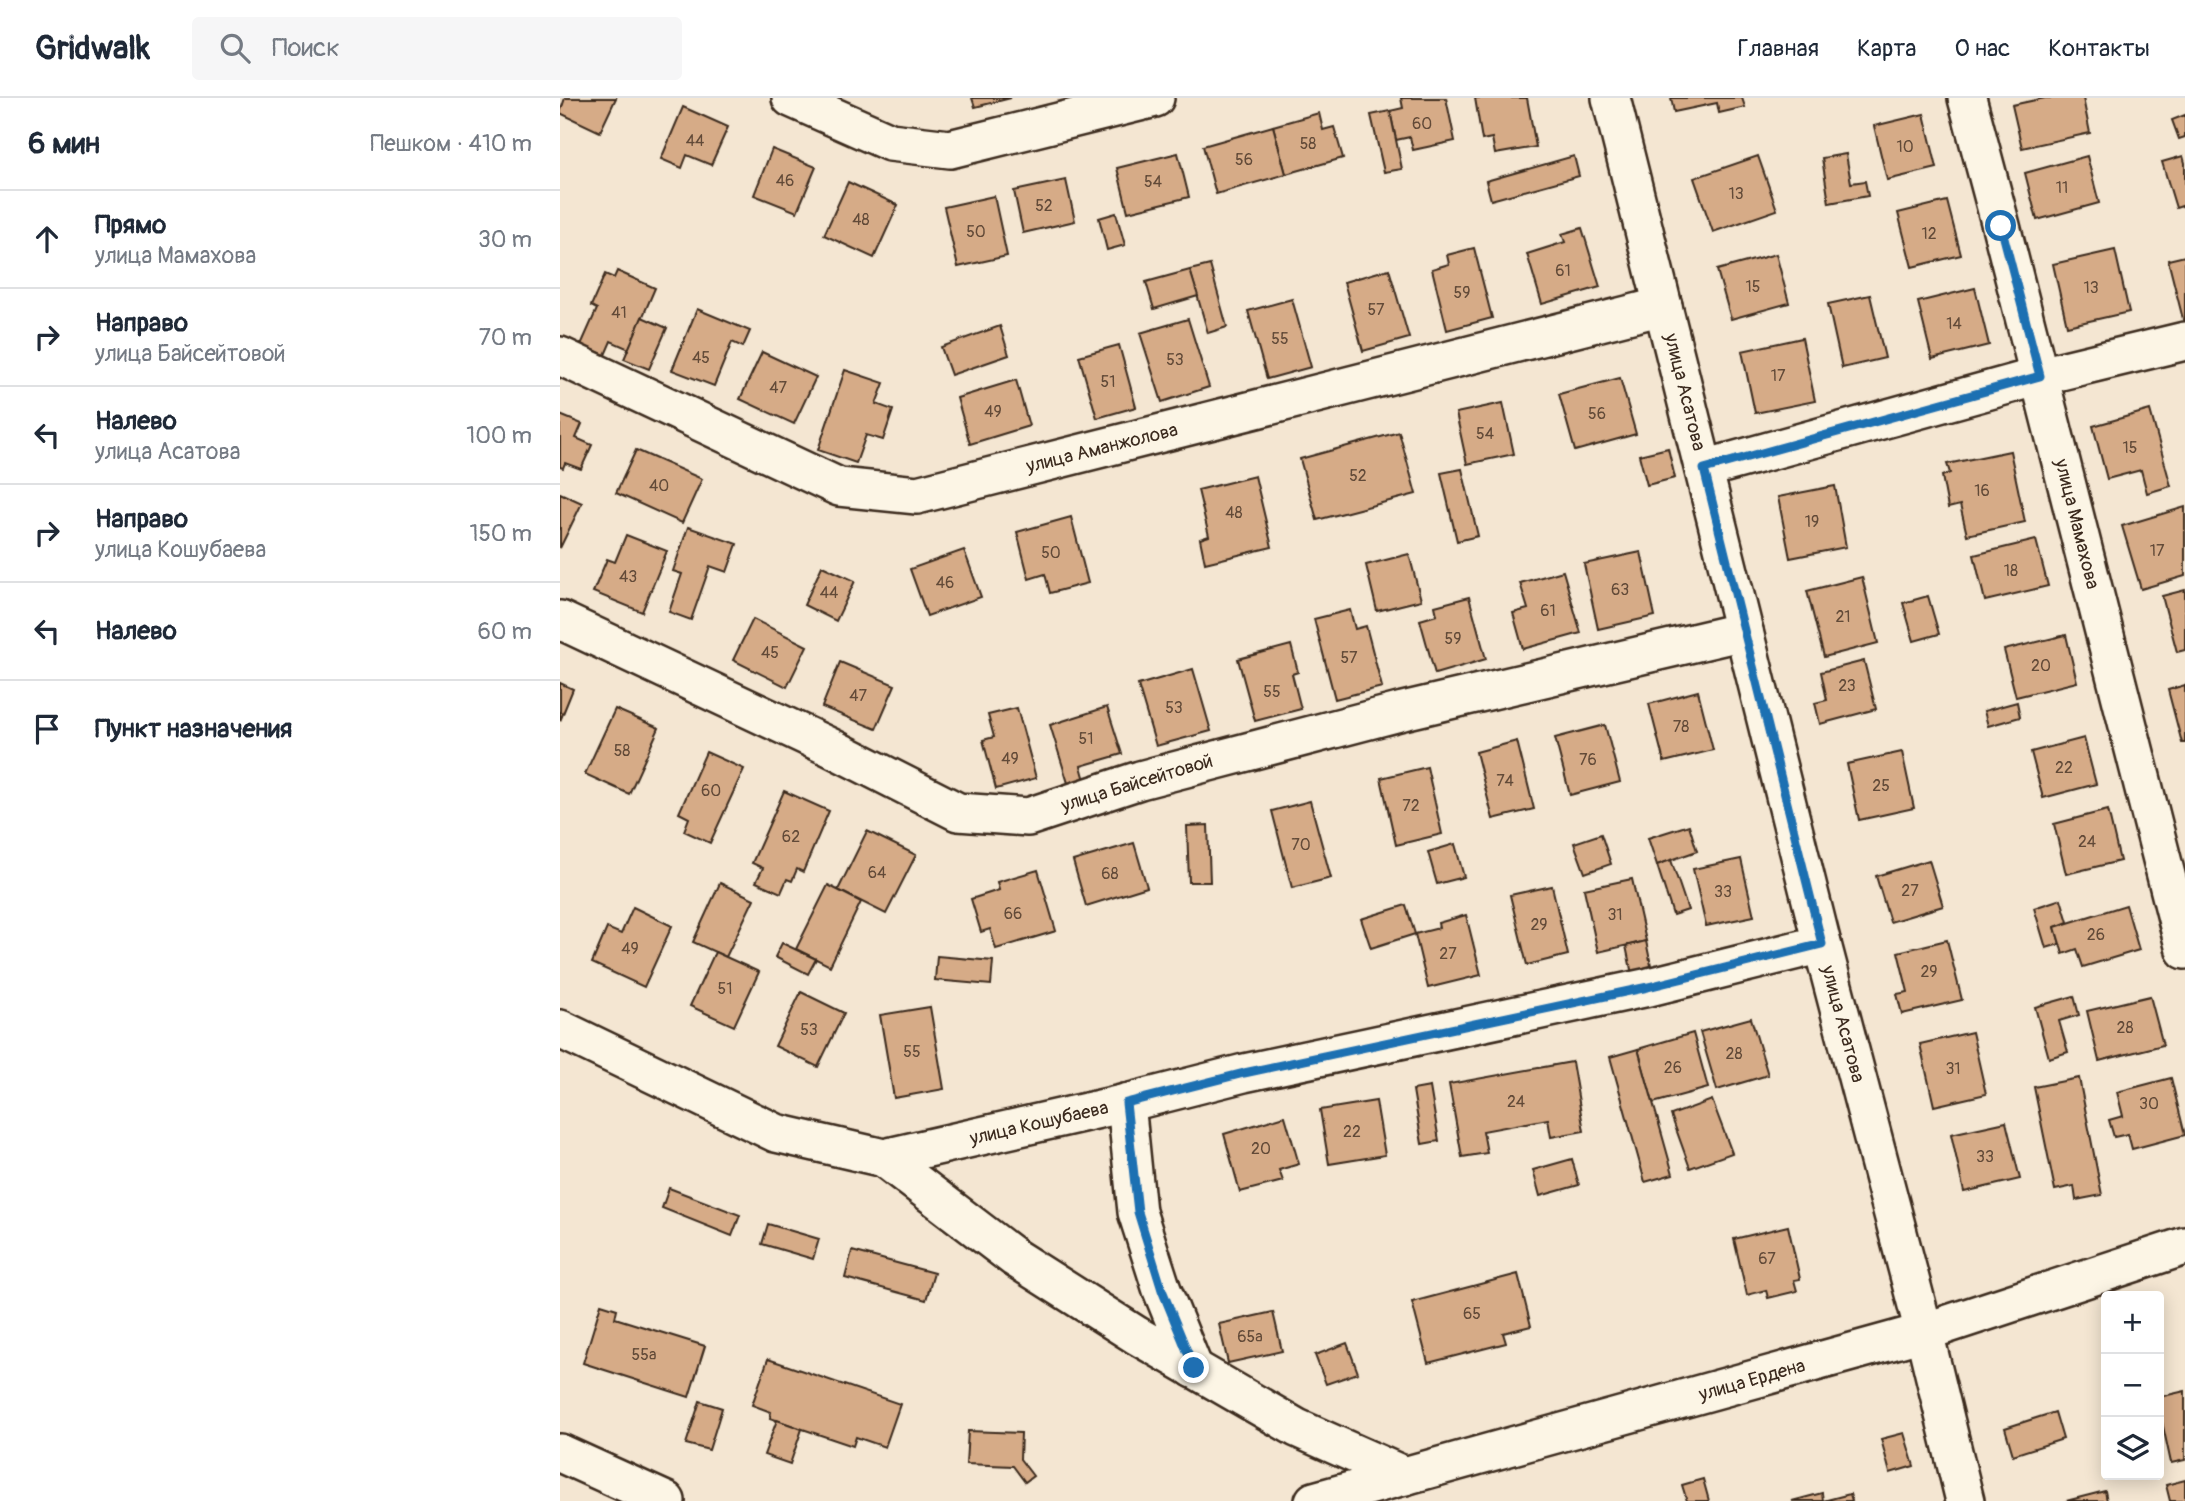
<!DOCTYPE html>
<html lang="ru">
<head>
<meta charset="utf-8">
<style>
  body { margin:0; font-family:Pangolin,sans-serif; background:#f6f6f7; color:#1f2937 }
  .controls { position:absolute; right:21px; bottom:21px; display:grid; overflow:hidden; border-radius:7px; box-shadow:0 4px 18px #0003 }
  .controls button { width:63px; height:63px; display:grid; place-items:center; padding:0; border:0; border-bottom:2px solid #e0e1e3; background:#fff; color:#1f2937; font:35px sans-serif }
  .stop { position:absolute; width:21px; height:21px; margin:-16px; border:5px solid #1f6fb2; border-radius:50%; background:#fff }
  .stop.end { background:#1f6fb2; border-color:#fff; box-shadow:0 2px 7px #0008 }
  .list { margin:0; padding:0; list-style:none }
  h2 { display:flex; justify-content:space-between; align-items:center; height:91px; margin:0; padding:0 28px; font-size:30px }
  h2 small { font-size:23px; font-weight:400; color:#747a83 }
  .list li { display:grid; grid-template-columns:46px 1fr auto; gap:21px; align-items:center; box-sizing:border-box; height:98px; padding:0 28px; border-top:2px solid #e0e1e3 }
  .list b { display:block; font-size:26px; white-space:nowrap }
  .list p { margin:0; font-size:23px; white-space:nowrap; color:#747a83 }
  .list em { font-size:23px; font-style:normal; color:#747a83 }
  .icon { flex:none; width:38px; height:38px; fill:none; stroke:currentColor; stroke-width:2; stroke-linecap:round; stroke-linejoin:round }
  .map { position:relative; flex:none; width:1625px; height:1403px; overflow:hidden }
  header { display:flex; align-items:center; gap:42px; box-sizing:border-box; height:98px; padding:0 35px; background:#fff; border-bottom:2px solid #e0e1e3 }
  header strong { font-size:33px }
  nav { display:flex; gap:38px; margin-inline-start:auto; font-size:24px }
  .search { width:490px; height:63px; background:#f6f6f7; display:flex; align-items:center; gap:18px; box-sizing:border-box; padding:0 24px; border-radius:7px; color:#747a83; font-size:26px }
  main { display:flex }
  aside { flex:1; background:#fff }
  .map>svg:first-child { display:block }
  .building { fill:#d6ab87; stroke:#3b2a1e; stroke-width:2 }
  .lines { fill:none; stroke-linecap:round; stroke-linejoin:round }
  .minor-casing { stroke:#3b2a1e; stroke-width:42 }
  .minor { stroke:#fcf5e5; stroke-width:37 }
  .route { stroke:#1f6fb2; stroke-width:9 }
  .labels { text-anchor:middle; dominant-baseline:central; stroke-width:5; stroke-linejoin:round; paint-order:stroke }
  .number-label { font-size:16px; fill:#624a38 }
  .street-label { font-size:19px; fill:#3b2a1e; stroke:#fcf5e5 }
</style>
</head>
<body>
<header>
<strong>Gridwalk</strong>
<div class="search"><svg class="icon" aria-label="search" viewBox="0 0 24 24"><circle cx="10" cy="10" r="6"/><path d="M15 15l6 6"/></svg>Поиск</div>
<nav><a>Главная</a><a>Карта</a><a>О нас</a><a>Контакты</a></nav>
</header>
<main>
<aside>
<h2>6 мин<small>Пешком · 410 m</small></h2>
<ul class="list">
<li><svg class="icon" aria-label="ahead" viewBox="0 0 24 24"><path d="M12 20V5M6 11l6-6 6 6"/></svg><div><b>Прямо</b><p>улица Мамахова</p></div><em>30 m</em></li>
<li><svg class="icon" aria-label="right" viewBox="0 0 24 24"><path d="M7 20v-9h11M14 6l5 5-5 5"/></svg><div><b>Направо</b><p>улица Байсейтовой</p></div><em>70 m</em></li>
<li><svg class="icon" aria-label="left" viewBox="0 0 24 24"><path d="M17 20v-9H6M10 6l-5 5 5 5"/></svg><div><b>Налево</b><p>улица Асатова</p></div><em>100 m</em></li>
<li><svg class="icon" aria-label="right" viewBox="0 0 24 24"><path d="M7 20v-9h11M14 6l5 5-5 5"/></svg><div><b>Направо</b><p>улица Кошубаева</p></div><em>150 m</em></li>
<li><svg class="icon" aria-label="left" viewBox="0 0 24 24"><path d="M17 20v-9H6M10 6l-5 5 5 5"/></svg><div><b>Налево</b></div><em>60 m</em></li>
<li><svg class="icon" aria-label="arrive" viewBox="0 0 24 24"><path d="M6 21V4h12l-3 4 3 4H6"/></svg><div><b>Пункт назначения</b></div></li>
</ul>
</aside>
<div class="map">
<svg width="1625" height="1403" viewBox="0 0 1625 1403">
  <rect width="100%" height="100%" fill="#f4e6d2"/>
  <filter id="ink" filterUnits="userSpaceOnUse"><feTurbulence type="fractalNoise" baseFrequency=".0143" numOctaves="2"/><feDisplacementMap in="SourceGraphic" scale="14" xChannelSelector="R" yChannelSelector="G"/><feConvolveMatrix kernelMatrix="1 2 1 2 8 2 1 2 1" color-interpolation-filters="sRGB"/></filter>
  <g filter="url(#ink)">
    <g class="building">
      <path d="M5 0H56L40 34 0 15Z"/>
      <path d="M412 0H451L415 9Z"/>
      <path d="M841 0H886L895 43 853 52 850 39 836 42 830 13 843 10Z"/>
      <path d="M915 0H967L976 49 935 56 932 40 922 42Z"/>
      <path d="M1111 0H1182L1185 9 1159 15 1157 5 1114 14Z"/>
      <path d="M1485 0H1523L1530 35 1462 50 1452 7Z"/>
      <path d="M123 9 168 29 151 67 127 57 122 70 101 61Z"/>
      <path d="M830 13 842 71 824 74 811 17Z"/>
      <path d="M759 15 763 32 774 29 783 60 726 76 713 28Z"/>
      <path d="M1364 16 1377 70 1327 82 1314 28Z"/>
      <path d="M1625 17V39L1619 41 1612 22Z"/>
      <path d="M713 28 726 76 656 96 643 48Z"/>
      <path d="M212 51 256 69 237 114 194 97Z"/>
      <path d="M618 55 629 99 568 114 557 70Z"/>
      <path d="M1286 56 1291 85 1305 83 1308 98 1269 105 1262 60Z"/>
      <path d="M1014 58 1019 78 931 102 926 83Z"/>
      <path d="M1198 58 1217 112 1153 134 1134 80Z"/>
      <path d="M1527 58 1539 105 1477 122 1465 75Z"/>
      <path d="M1623 58 1625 65V107L1616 110 1602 64Z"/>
      <path d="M506 82 515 123 463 135 454 93Z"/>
      <path d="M288 84 338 107 314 160 264 137Z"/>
      <path d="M434 98 447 158 398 169 384 109Z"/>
      <path d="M1387 103 1401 157 1352 169 1338 115Z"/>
      <path d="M556 115 565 147 547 152 539 120Z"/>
      <path d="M1022 130 1040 189 982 206 967 156 1005 144 1002 136Z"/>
      <path d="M914 150 932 220 887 232 872 171 889 166 887 157Z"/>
      <path d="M1555 152 1569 214 1507 228 1493 166Z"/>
      <path d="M1216 156 1229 205 1171 221 1157 172Z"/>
      <path d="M1625 158V229L1608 162Z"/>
      <path d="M650 167 667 229 648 235 630 172Z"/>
      <path d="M829 171 849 240 803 253 784 184Z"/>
      <path d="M630 172 638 198 594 211 586 184Z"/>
      <path d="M57 173 95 190 69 251 51 243 45 257 21 247 37 211 31 208 45 176 54 180Z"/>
      <path d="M1415 190 1429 247 1372 261 1358 204Z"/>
      <path d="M1310 197 1325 260 1282 270 1268 206Z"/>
      <path d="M732 201 751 269 707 281 688 213Z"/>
      <path d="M137 211 190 233 183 249 172 244 154 288 112 272Z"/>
      <path d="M82 219 107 230 89 271 64 261Z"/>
      <path d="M628 221 649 289 602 304 580 235Z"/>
      <path d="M440 228 449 257 391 277 381 249Z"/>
      <path d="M1242 240 1255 303 1195 315 1182 253Z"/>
      <path d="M559 247 576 309 537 320 519 258Z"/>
      <path d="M202 254 256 279 234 326 180 301Z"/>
      <path d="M285 272 324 285 316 306 333 312 323 342 306 337 296 365 258 352Z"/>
      <path d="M1060 280 1076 336 1015 353 999 296Z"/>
      <path d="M456 282 469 328 410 346 397 300Z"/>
      <path d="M943 305 954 356 907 366 896 315Z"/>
      <path d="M1590 312 1611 388 1587 395 1581 372 1547 381 1533 328Z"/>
      <path d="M0 317 22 326 16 340 32 347 21 371 5 365 3 370 0 369Z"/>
      <path d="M839 334 856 396 757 422 740 361Z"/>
      <path d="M1108 350 1115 380 1087 387 1079 357Z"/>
      <path d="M76 352 142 381 122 425 56 395Z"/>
      <path d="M1450 353 1465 424 1407 437 1400 407 1388 410 1382 378 1390 375 1387 366Z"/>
      <path d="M902 371 918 438 897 443 881 375Z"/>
      <path d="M695 378 712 449 645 465 640 441 649 438 638 392Z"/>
      <path d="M1275 388 1286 449 1230 460 1218 399Z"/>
      <path d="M0 395 22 405 0 450Z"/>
      <path d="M1625 409V478L1581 491 1562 428Z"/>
      <path d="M511 419 528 485 490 495 485 476 469 481 457 434Z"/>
      <path d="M128 429 177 446 167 474 150 468 131 522 109 514 122 476 113 473Z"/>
      <path d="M66 437 107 453 82 514 33 494 47 461 55 464Z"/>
      <path d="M1476 442 1488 488 1425 503 1414 457Z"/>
      <path d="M404 452 421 499 367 518 350 471Z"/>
      <path d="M1081 454 1095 518 1038 531 1024 466Z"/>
      <path d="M849 456 861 502 817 513 806 467Z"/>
      <path d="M262 468 295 483 276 523 244 507Z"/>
      <path d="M1003 473 1021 535 963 551 953 515 968 511 960 485Z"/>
      <path d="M1302 479 1318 545 1264 559 1247 493Z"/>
      <path d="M1625 492V552L1617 554 1602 498Z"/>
      <path d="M1368 498 1379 536 1354 543 1343 505Z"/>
      <path d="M909 499 926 561 875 576 860 522 877 517 875 508Z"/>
      <path d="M790 512 795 531 806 528 822 589 775 601 754 521Z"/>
      <path d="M193 521 247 548 227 589 173 562Z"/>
      <path d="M1506 537 1517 584 1456 599 1444 552Z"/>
      <path d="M731 547 738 574 732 576 741 611 695 623 678 561Z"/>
      <path d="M1304 563 1316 611 1260 626 1255 605 1267 602 1261 574Z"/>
      <path d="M280 564 335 587 316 631 262 609Z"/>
      <path d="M633 571 651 633 596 648 578 587Z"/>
      <path d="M0 585 13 591 0 623Z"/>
      <path d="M1625 587V645H1622L1608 592Z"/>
      <path d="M1138 593 1153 652 1104 664 1089 606Z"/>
      <path d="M1457 604 1460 619 1428 628 1424 613Z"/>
      <path d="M547 609 562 656 521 668 528 693 512 698 490 627Z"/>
      <path d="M457 610 476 680 436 691 423 642 434 639 428 617Z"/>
      <path d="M55 611 99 630 69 696 25 676Z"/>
      <path d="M1045 627 1060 684 1010 697 995 640Z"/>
      <path d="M1524 640 1536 686 1483 700 1471 654Z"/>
      <path d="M957 643 974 711 933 721 916 654Z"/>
      <path d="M146 654 184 671 150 745 124 733 129 720 119 715Z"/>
      <path d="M1342 654 1354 710 1299 722 1287 666Z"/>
      <path d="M867 669 882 736 836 747 821 680Z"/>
      <path d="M224 693 269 713 243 774 237 771 232 783 227 781 221 795 196 784 203 770 192 765Z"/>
      <path d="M750 703 771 780 732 790 712 713Z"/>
      <path d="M1548 712 1560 763 1506 776 1494 726Z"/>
      <path d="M648 727 650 784H629L627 728Z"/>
      <path d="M1129 727 1137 753 1097 767 1088 740Z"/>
      <path d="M307 733 356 757 326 816 278 792Z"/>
      <path d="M1041 736 1051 766 1025 775 1014 745Z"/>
      <path d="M574 745 587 789 526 808 513 763Z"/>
      <path d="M895 746 904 779 877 786 868 754Z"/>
      <path d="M1181 761 1194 818 1146 828 1133 771Z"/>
      <path d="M1111 762 1128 812 1113 817 1097 767Z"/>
      <path d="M1369 762 1383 808 1330 824 1316 778Z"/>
      <path d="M478 772 496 833 436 851 430 831 421 834 411 801 439 792 437 784Z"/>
      <path d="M1072 781 1086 843 1038 854 1024 791Z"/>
      <path d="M160 785 194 801 166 859 133 844Z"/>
      <path d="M268 787 301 804 270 868 236 851Z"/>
      <path d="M992 788 1008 857 967 867 950 797Z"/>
      <path d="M1501 801 1508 824 1495 829 1500 846 1486 850 1474 810Z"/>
      <path d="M846 807 855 836 811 850 801 821Z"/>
      <path d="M1566 807 1579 852 1523 869 1517 851 1503 856 1495 829Z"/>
      <path d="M73 809 112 828 84 889 32 865 47 830 61 836Z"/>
      <path d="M906 817 921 877 868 890 855 836 879 830 878 825Z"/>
      <path d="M1387 842 1402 902 1342 916 1337 896 1348 894 1338 854Z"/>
      <path d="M1086 843 1093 877 1073 881 1066 848Z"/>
      <path d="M222 845 256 861 248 876 215 859Z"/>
      <path d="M155 854 199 874 174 928 130 908Z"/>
      <path d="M377 858 433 863 431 887 375 882Z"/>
      <path d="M241 894 284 915 258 969 215 948Z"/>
      <path d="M1514 898 1519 917 1499 923 1508 954 1489 960 1475 909Z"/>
      <path d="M1590 898 1603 947 1539 963 1527 913Z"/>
      <path d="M370 909 384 991 334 1000 320 917Z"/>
      <path d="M1191 920 1208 977 1157 992 1140 934Z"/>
      <path d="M1412 934 1426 996 1374 1008 1360 946Z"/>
      <path d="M1133 935 1148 990 1093 1005 1078 951Z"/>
      <path d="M1078 951 1113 1076 1085 1084 1050 959Z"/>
      <path d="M1012 964 1024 1033 991 1039 988 1021 923 1033 927 1055 902 1059 889 986Z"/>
      <path d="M1519 980 1542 1097 1516 1102 1514 1088 1495 1092 1474 989Z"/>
      <path d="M1611 980 1625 1037 1572 1051 1568 1036 1554 1039 1549 1022 1563 1018 1557 994Z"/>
      <path d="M870 989 879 1043 862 1046 853 992Z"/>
      <path d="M1152 1002 1172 1055 1130 1070 1111 1017Z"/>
      <path d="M816 1003 825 1057 769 1066 760 1012Z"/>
      <path d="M725 1018 739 1066 719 1072 723 1083 680 1094 664 1036Z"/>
      <path d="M1446 1024 1460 1081 1404 1094 1391 1036Z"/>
      <path d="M1012 1061 1019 1087 980 1098 973 1072Z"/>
      <path d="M109 1090 180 1117 172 1138 102 1110Z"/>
      <path d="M208 1126 259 1141 253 1161 202 1146Z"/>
      <path d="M1228 1128 1240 1181 1234 1182 1237 1193 1208 1200 1206 1192 1187 1197 1174 1141Z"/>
      <path d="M292 1153 374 1175 366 1202 285 1180Z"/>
      <path d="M958 1176 971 1228 943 1235 946 1245 868 1265 852 1204Z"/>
      <path d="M41 1206 57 1211 55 1220 145 1248 129 1299 23 1265Z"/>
      <path d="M713 1214 722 1253 668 1265 659 1226Z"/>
      <path d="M787 1245 798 1275 766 1286 755 1257Z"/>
      <path d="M208 1261 340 1306 325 1349 296 1339 293 1348 210 1320 211 1314 192 1307Z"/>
      <path d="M1625 1293V1362L1611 1365 1599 1310V1299Z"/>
      <path d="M140 1303 162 1310 149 1352 126 1346Z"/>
      <path d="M1495 1314 1503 1341 1453 1357 1445 1330Z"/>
      <path d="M217 1322 242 1331 230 1366 204 1357Z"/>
      <path d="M408 1333 461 1335 460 1361 473 1378 465 1384 453 1368 406 1366Z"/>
      <path d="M1344 1335 1354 1368 1330 1375 1321 1341Z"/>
      <path d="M1143 1381 1149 1403H1127L1122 1387Z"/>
      <path d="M1625 1382V1403H1610L1606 1387Z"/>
      <path d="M1545 1393 1547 1403H1506Z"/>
      <path d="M1262 1395 1263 1403 1290 1396 1292 1403H1232Z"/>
    </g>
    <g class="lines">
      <defs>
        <g id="minor">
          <path d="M231 0 330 44 390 51 595 0"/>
          <path d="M1051 0 1262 846 1364 1234 1405 1403"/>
          <path d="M1407 0 1441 128 1625 852"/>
          <path d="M0 258 279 389 357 397 1103 208"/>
          <path d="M1144 371 1480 278 1625 243"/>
          <path d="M0 522 270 649 398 714 468 719 580 682 843 613 1184 533"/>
          <path d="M0 931 216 1035 324 1060 566 1005 684 975 1089 889 1262 846"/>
          <path d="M566 1005 577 1114 602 1192 634 1271"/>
          <path d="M324 1060 455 1160 576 1237 737 1330 845 1378"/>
          <path d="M0 1355 106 1403"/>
          <path d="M754 1403 1364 1234 1625 1148"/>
        </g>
      </defs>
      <use href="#minor" class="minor-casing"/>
      <use href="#minor" class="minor"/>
    </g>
  </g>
  <g class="lines" filter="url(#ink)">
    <path class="route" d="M634 1270 602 1192 578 1114 566 1005 684 975 1088 889 1262 846 1144 371 1480 278 1441 128"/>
  </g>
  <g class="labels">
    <g class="number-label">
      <text x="862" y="26">60</text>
      <text x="135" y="43">44</text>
      <text x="748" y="46">58</text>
      <text x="1345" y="49">10</text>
      <text x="684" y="62">56</text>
      <text x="225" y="83">46</text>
      <text x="593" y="84">54</text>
      <text x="1502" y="90">11</text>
      <text x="1176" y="96">13</text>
      <text x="484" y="108">52</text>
      <text x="301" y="122">48</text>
      <text x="416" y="134">50</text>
      <text x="1369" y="136">12</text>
      <text x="1003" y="173">61</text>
      <text x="1193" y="189">15</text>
      <text x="1531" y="190">13</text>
      <text x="902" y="195">59</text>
      <text x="816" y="212">57</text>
      <text x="59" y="215">41</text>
      <text x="1394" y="226">14</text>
      <text x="720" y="241">55</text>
      <text x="141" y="260">45</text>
      <text x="615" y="262">53</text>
      <text x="1218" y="278">17</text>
      <text x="548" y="284">51</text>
      <text x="218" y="290">47</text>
      <text x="433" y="314">49</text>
      <text x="1037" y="316">56</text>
      <text x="925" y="336">54</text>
      <text x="1570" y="350">15</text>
      <text x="798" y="378">52</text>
      <text x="99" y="388">40</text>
      <text x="1422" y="393">16</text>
      <text x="674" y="415">48</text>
      <text x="1252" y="424">19</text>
      <text x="1597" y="453">17</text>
      <text x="491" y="455">50</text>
      <text x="1451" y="473">18</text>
      <text x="68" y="479">43</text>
      <text x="385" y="485">46</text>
      <text x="1060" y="492">63</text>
      <text x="269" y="495">44</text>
      <text x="988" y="513">61</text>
      <text x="1283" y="519">21</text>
      <text x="893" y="541">59</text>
      <text x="210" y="555">45</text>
      <text x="789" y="560">57</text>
      <text x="1481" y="568">20</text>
      <text x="1287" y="588">23</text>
      <text x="712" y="594">55</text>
      <text x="298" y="598">47</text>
      <text x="614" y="610">53</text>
      <text x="1121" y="629">78</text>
      <text x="526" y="641">51</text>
      <text x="62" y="653">58</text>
      <text x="450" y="661">49</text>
      <text x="1028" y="662">76</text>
      <text x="1504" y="670">22</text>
      <text x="945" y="683">74</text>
      <text x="1321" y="688">25</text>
      <text x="151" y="693">60</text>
      <text x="851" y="708">72</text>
      <text x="231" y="739">62</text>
      <text x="1527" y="744">24</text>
      <text x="741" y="747">70</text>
      <text x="317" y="775">64</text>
      <text x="550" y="776">68</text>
      <text x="1350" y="793">27</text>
      <text x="1163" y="794">33</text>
      <text x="453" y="816">66</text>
      <text x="1055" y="817">31</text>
      <text x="979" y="827">29</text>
      <text x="1536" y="837">26</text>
      <text x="70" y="851">49</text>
      <text x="888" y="856">27</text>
      <text x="1369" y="874">29</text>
      <text x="165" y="891">51</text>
      <text x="1565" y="930">28</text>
      <text x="249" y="932">53</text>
      <text x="352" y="954">55</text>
      <text x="1174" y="956">28</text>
      <text x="1113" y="970">26</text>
      <text x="1393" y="971">31</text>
      <text x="956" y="1004">24</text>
      <text x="1589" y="1006">30</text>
      <text x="792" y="1034">22</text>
      <text x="701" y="1051">20</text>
      <text x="1425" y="1059">33</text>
      <text x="1207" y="1161">67</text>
      <text x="912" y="1216">65</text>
      <text x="690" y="1239">65а</text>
      <text x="84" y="1257">55а</text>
    </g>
    <g class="street-label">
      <text transform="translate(1125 294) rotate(76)">улица Асатова</text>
      <text transform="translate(542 350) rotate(-14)">улица Аманжолова</text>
      <text transform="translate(1517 426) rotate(76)">улица Мамахова</text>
      <text transform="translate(577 685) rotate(-17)">улица Байсейтовой</text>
      <text transform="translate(1283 926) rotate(75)">улица Асатова</text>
      <text transform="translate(479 1025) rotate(-13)">улица Кошубаева</text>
      <text transform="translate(1192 1282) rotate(-16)">улица Ердена</text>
    </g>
  </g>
</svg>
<div class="controls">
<button>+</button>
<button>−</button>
<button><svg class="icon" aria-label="layers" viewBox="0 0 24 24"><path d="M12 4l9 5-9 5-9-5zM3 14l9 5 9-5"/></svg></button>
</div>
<div class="stop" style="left:1441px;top:128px"></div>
<div class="stop end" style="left:634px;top:1270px"></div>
</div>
</main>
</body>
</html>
